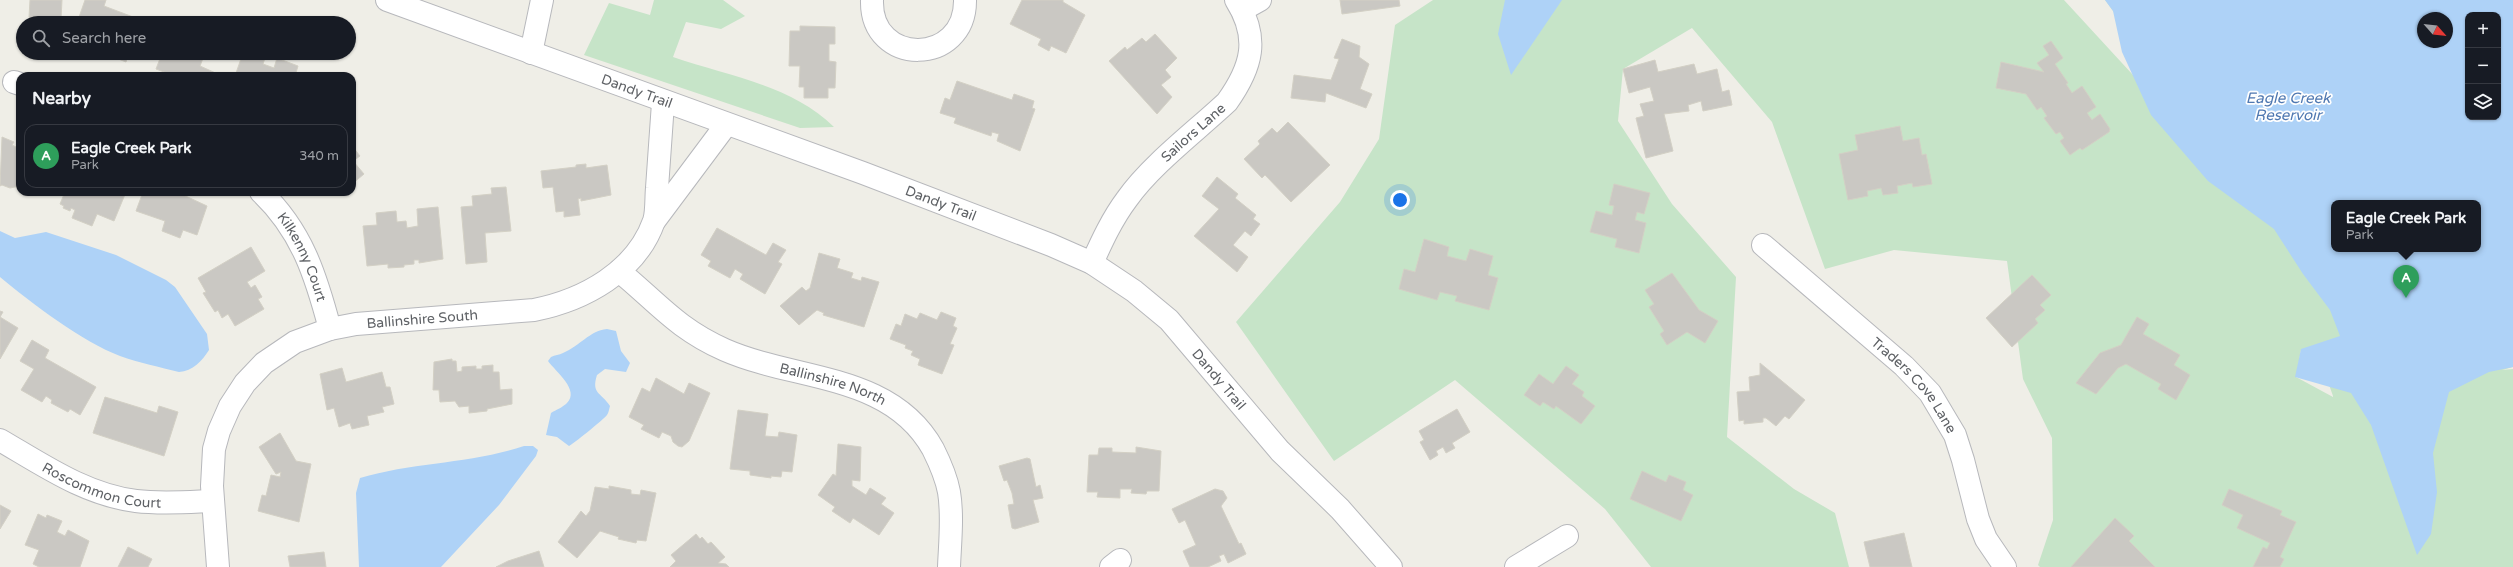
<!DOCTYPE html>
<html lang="en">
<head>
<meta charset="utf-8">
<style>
  body { margin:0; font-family:"Varela Round",sans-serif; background:#242831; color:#f1f3f6 }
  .controls { position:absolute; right:12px; top:12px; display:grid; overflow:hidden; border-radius:8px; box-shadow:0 1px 3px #0004 }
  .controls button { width:36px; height:36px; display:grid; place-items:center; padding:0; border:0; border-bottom:1px solid #363941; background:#171b24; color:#f1f3f6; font:20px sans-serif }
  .compass { position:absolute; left:2417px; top:12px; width:36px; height:36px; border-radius:50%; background:#171b24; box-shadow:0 1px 3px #0004; rotate:117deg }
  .you { position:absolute; left:1400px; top:200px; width:14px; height:14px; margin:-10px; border:3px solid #fff; border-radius:50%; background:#1a73e8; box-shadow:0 0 0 6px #1a73e833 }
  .badge { display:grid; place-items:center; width:26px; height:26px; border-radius:50%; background:#2563eb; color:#fff; font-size:13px; font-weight:700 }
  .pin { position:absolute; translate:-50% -33px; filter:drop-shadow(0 1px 2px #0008) }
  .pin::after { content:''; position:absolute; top:21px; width:14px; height:12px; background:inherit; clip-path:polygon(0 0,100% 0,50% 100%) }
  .popup { position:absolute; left:2331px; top:200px; width:150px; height:52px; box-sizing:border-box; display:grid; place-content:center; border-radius:8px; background:#171b24; filter:drop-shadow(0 1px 3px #0005); font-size:13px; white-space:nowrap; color:#9ea1a6 }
  .popup b { font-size:15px; color:#f1f3f6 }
  .popup::after { content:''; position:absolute; left:50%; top:100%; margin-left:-8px; border:8px solid transparent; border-top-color:#171b24 }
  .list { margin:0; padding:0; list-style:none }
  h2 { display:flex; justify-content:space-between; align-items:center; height:52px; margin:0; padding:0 16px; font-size:17px }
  h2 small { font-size:13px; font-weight:400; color:#9ea1a6 }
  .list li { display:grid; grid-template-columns:26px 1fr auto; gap:12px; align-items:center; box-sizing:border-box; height:64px; margin:0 8px 8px; padding:0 8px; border:1px solid #363941; border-radius:12px }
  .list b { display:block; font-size:15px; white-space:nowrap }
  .list p { margin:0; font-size:13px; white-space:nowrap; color:#9ea1a6 }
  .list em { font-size:13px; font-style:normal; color:#9ea1a6 }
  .icon { flex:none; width:22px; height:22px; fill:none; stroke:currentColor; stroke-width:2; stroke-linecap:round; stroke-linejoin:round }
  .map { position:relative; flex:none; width:2513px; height:567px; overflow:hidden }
  .search { position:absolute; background:#171b24; box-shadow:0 1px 3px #0004; left:16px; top:16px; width:340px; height:44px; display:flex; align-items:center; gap:10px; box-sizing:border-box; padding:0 14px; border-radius:22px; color:#9ea1a6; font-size:15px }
  .panel { position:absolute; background:#171b24; box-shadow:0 1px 3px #0004; left:16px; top:72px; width:340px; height:124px; border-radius:12px }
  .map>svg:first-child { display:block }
  .green { fill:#c6e4c8; fill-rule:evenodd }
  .water { fill:#aed2f7; fill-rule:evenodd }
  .building { fill:#cac8c3; stroke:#d3d0c5 }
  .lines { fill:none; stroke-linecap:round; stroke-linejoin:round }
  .minor-casing { stroke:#b7b8bc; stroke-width:24 }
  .minor { stroke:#fff; stroke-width:22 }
  .labels { text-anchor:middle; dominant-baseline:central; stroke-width:3.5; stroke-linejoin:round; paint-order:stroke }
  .street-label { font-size:14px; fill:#5e6165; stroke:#fff }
  .water-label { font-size:15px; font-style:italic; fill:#4f78b1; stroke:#fff }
</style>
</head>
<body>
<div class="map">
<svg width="2513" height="567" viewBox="0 0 2513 567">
  <rect width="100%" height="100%" fill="#efeee7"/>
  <g class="green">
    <path d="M654 0H723L745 16 721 29 686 22 673 57C728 76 791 85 834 127L800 128 584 55 609 3 650 15Z"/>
    <path d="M1433 0H2064L2271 225 2105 0H2513V367L2502 370 2513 369V567H2040L2038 565 2053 520 2052 438 2023 379 2007 261 1894 250 1825 269 1772 122 1692 28 1623 69 1618 121 1672 204 1736 277 1727 437 1794 489 1835 513 1849 567H1651L1605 509 1455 380 1334 461 1236 322 1340 202 1379 139 1395 25ZM2468 15H2498V117H2468ZM2423 18H2447V42H2423ZM2334 203H2478V249H2334ZM2315 345 2333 396V397L2296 377 2301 350Z"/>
  </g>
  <g class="water">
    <path d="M1505 0H1562L1511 75 1498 34Z"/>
    <path d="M2105 0H2513V367L2489 372 2449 392 2433 453 2437 492 2431 534 2417 555 2371 425 2351 393 2295 377 2301 349 2340 336 2330 310 2303 274 2274 229 2208 181 2151 115 2122 52 2113 11ZM2468 15H2498V117H2468ZM2423 18H2447V42H2423ZM2334 203H2478V249H2334Z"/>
    <path d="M0 231 15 238 46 232 116 255 166 280 175 287 207 334 209 350C202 361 193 371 179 372 160 367 139 363 120 356 83 342 31 303 0 277Z"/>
    <path d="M607 329 616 331 621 351 630 363 626 372 605 369 597 375C591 394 601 392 610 406 609 409 609 412 607 415 604 419 572 445 569 446L557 437 546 435 551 413C556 410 563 407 567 403 580 390 556 372 548 361L551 357C555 355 559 355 563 353 580 346 589 331 607 329Z"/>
    <path d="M524 446H533L538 450 536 456 499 505 441 567H359L356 493 360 478C414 462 471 464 524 446Z"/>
  </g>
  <g class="building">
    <path d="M30 0H62L61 19 29 17Z"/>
    <path d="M85 0H106L104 6 141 20 140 23H77Z"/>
    <path d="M1022 0H1063V2L1085 15 1066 53 1051 46 1049 51 1038 45 1041 39 1010 24Z"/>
    <path d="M1340 0H1399L1400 6 1342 14Z"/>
    <path d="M800 26 835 27V44H829V61L836 62 835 88H828V98H804V87H799L800 66H789L790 31H800Z"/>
    <path d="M1155 34 1177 58 1165 70 1171 77 1161 85 1172 97 1157 114 1109 61 1125 47 1127 50 1142 38 1146 42Z"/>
    <path d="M1342 39 1360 46 1359 57 1369 64 1360 89 1372 94 1366 108 1326 93 1325 102 1291 98 1294 75 1331 80 1339 59 1334 58Z"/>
    <path d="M2051 41 2063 58 2055 64 2068 83 2066 84 2072 93 2082 86 2096 107 2087 113 2092 120 2100 114 2110 129 2109 132 2082 150 2080 148 2070 155 2060 141 2064 138 2060 132 2056 134 2044 118 2047 116 2041 107 2037 110 2026 94 1996 88 2001 62 2044 72 2037 63 2049 55 2043 46Z"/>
    <path d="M103 53H129L126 62Z"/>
    <path d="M157 53H205L200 66 220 75 175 76 156 69 161 56 157 55Z"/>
    <path d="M243 53 266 55 263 64 274 68 277 58 298 66 295 76H235Z"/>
    <path d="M1655 60 1658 72 1694 64 1697 74 1717 69 1722 92 1729 90 1732 105 1703 111 1701 101 1688 105 1689 111 1664 114 1673 151 1646 158 1636 118 1644 116 1640 104 1654 101 1650 87 1629 93 1623 69Z"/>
    <path d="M957 81 1012 100 1014 94 1034 101 1032 108 1035 109 1020 151 997 141 999 134 992 132 991 136 954 123 956 118 940 113 945 98 950 100Z"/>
    <path d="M1288 122 1330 165 1291 202 1265 175 1262 178 1244 159 1260 144 1258 141 1272 128 1277 133Z"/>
    <path d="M1900 126 1903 141 1919 138 1922 155 1926 154 1932 184 1913 187 1912 183 1897 186 1898 193 1883 195 1881 188 1867 191 1868 196 1848 200 1839 154 1858 150 1855 135Z"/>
    <path d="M2 137 14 142 12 145 18 148 20 143V186L10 188 2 185 0 186Z"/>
    <path d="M352 146 360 156 353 161 364 174 352 184Z"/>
    <path d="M586 164V168L607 165 611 195 581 201V198L578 199 580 215 564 217V211L556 212 553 187 543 188 541 171 576 167V165Z"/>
    <path d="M1217 177 1238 194 1235 198 1256 215 1253 219 1260 224 1251 236 1245 231 1233 245 1248 257 1237 272 1194 236 1219 209 1202 196Z"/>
    <path d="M1614 184 1650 193 1644 214 1637 212 1635 220 1646 223 1639 253 1615 247 1617 239 1590 232 1596 211 1612 215 1614 206 1609 205Z"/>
    <path d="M506 187 511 231 485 233 487 262 466 264 461 207 473 206 472 196 492 194 491 188Z"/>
    <path d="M65 192H126L114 221 97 214 92 226 72 218 75 210 71 208 70 211 63 208 64 206 60 204Z"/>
    <path d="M143 192H177L207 206 197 235 183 230 180 238 162 231 165 221 136 211Z"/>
    <path d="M438 207 443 259 419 263V260H414V264L404 265V267L388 268V264L367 266 363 226 377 225 376 213 396 211 397 222 406 221 407 228 418 226 417 209Z"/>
    <path d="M717 228 766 255 773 243 786 250 778 262 782 264 765 294 740 279 743 274 735 269 730 278 708 266 711 261 701 255Z"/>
    <path d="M1424 239 1449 247 1447 256 1466 261 1470 249 1493 256 1488 275 1498 278 1489 310 1455 301 1457 296 1440 292 1437 300 1399 289 1404 269 1415 272Z"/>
    <path d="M251 247 265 271 247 282 251 288 255 285 262 297 258 299 264 309 235 326 228 314 222 318 218 310 215 312 203 293 206 292 198 278Z"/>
    <path d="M819 253 840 259 837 268 853 273 851 278 861 281 862 277 879 282 864 327 823 315 824 313 817 310 799 325 780 306 802 287 806 291 810 288Z"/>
    <path d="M1672 273 1699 310 1718 321 1705 343 1687 332 1667 345 1660 334 1664 331 1649 307 1654 304 1645 290Z"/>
    <path d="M2032 275 2051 295 2040 305 2045 310 2035 319 2038 323 2012 347 1986 318Z"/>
    <path d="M0 311 3 312 0 317 18 328 0 359Z"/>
    <path d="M941 312 956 318 953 326 957 328 950 344 954 345 942 374 918 365 920 359 911 355 913 351 905 348 906 345 890 339 896 324 901 326 905 314 917 319 920 313 937 320Z"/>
    <path d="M2137 317 2149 324 2143 334 2180 355 2174 365 2190 375 2176 400 2158 389 2161 384 2126 364 2118 368 2096 394 2076 383 2100 353 2121 345Z"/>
    <path d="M32 340 49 350 45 358 96 387 80 415 70 409 68 412 51 403 52 400 46 396 42 402 21 390 34 369 20 361Z"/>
    <path d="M452 359V361H456L457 372 462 371V367L476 366V369H482V366L493 365V372H499L500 390 512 389V404L487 409V411L469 413V406L459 407 455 401 440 402 439 390H433L434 362Z"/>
    <path d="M1760 363 1805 400 1789 419 1785 416 1776 426 1766 418H1763V422L1744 424V420L1739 421 1737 392 1750 391 1749 377 1760 375Z"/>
    <path d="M1566 366 1579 375 1572 384 1584 392 1582 396 1595 406 1581 424 1556 406 1554 409 1543 402 1540 406 1524 395 1539 374 1553 384Z"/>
    <path d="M342 368 346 382 382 372 386 387H390L394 404 382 407 384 412 367 416 369 425 352 429 350 423 339 427 334 408 327 410 320 374Z"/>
    <path d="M656 378 684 394 689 383 710 393 689 441 682 447 678 446 673 442 671 436 662 432 659 438 641 429 644 425 629 417 642 388 650 392Z"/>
    <path d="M105 397 157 413 159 406 178 412 164 456 93 433Z"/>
    <path d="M1457 409 1470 432 1452 443 1455 448 1446 453 1443 447 1436 451 1438 455 1430 460 1420 442 1424 440 1419 431Z"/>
    <path d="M738 410 768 414 765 436 778 437 779 432 797 435 792 472 782 471 781 477 771 476V478L750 475V471L730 469Z"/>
    <path d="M280 433 296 461 311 464 299 522 258 511 262 495 266 496 271 475 280 477 281 472 276 474 259 447Z"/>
    <path d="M838 444 861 447 860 481 852 480V486L866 495 870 488 886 498 881 504 894 513 879 535 853 518 850 523 832 511 835 507 818 495 833 474 836 476Z"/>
    <path d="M1136 447 1161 451 1159 491H1147L1146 494 1131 493 1132 489H1120V498L1097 497 1098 492H1087L1089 455H1098L1099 448H1112V452L1136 453Z"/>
    <path d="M1027 458 1030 459 1036 487 1040 485 1043 498 1033 500 1039 522 1015 529 1012 528 1008 505 1014 504 1012 493 1007 480 1004 481 999 466Z"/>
    <path d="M1642 471 1666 482 1669 475 1686 482 1683 490 1693 495 1681 521 1630 499Z"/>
    <path d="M609 486 631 490V494L640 495 641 490 656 493 646 541 637 540 636 543 618 539 619 537 600 531 577 558 558 542 581 511 586 516 590 511 595 487 609 489Z"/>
    <path d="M1215 489 1223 491 1227 498 1221 506 1239 544 1241 543 1246 554 1228 563 1224 554 1219 556 1221 561 1208 567H1190L1183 551 1196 545 1185 520 1179 523 1172 509Z"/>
    <path d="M2229 489 2282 511 2280 515 2296 522 2280 557 2284 559 2280 567H2253L2263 547 2267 549 2270 543 2237 528 2243 515 2222 505Z"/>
    <path d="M0 505 11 511 0 529Z"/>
    <path d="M38 514 46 518 47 515 62 521 57 532 65 536 68 530 89 541 80 567H39L33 564 39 550 25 545Z"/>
    <path d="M2115 518 2134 536 2129 541 2155 567H2071Z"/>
    <path d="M1904 533 1912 567H1870L1864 542Z"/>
    <path d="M696 534 700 539 702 537 708 544 711 542 725 557 718 563 726 564 729 567H670L676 561 671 555Z"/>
    <path d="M128 547 152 559 148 567H118Z"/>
    <path d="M539 551 544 567H496L508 561Z"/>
    <path d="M324 552 326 567H290L288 556Z"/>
  </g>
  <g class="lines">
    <defs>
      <g id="minor">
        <path id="s1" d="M387 0 863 173 1051 245 1092 263 1134 291 1169 320 1280 451 1340 509 1391 567"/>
        <path d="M872 0C870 67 966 66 965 0"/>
        <path d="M1242 10 1260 0"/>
        <path d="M531 53 542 0"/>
        <path d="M14 82 20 84"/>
        <path id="s2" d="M261 192C302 231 316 276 330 329"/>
        <path d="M655 220 726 125"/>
        <path id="s3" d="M1763 245 1904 366 1930 393 1955 435 1963 460 1978 519 1986 539 2005 567"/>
        <path id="s4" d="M1092 263C1102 241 1112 219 1127 199 1151 165 1196 131 1227 102 1252 67 1260 38 1236 0"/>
        <path id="s5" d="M619 271C657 302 677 329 725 350 796 381 891 373 933 449 940 463 946 476 949 492 953 516 950 542 949 567"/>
        <path id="s6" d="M0 440C43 465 86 495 136 501 161 504 187 502 212 501"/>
        <path id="s7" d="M218 567 212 486 214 449 219 431 230 406 245 383 264 363 295 342 330 329 356 324 534 310C584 300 636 272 654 221 657 212 656 198 657 188 659 159 661 131 663 103"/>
        <path d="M1111 567 1120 560"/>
        <path d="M1516 567 1567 536"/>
      </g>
    </defs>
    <use href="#minor" class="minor-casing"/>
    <use href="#minor" class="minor"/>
  </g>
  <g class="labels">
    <g class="street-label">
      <text stroke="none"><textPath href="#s1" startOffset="266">Dandy Trail</textPath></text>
      <text stroke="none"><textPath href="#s4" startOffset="167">Sailors Lane</textPath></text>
      <text stroke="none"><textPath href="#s1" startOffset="590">Dandy Trail</textPath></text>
      <text stroke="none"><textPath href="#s2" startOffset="78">Kilkenny Court</textPath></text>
      <text stroke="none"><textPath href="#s7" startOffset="387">Ballinshire South</textPath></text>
      <text stroke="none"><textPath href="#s1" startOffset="926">Dandy Trail</textPath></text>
      <text stroke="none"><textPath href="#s5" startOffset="246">Ballinshire North</textPath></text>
      <text stroke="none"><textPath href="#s3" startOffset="207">Traders Cove Lane</textPath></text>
      <text stroke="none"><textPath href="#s6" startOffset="113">Roscommon Court</textPath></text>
    </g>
    <g class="water-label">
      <text x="2288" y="98">Eagle Creek<tspan x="2288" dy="17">Reservoir</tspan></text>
    </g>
  </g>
</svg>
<div class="controls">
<button>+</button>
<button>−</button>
<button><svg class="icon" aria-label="layers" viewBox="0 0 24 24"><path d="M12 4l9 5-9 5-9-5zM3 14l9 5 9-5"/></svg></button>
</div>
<svg class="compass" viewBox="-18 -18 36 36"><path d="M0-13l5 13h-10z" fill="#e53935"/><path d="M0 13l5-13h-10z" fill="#9ea1a6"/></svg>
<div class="you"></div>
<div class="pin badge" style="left:2406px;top:298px;background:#2e9e5b">A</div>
<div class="popup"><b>Eagle Creek Park</b>Park</div>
<div class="search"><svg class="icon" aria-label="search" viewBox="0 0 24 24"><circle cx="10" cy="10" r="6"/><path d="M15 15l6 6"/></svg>Search here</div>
<section class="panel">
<h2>Nearby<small></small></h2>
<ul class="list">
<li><span class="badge" style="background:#2e9e5b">A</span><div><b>Eagle Creek Park</b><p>Park</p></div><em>340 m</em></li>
</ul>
</section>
</div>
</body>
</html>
